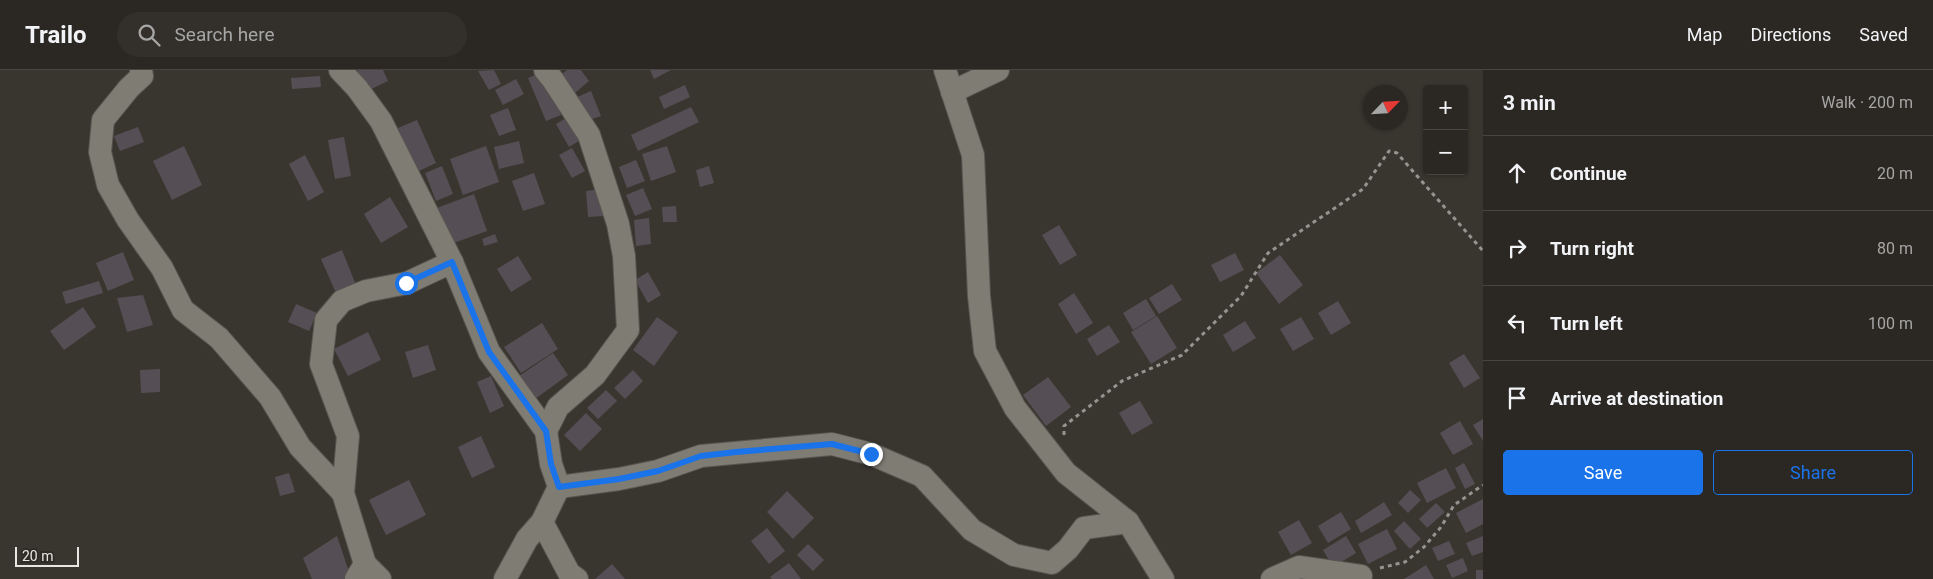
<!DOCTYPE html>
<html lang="en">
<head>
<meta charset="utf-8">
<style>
  body { margin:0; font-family:Roboto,sans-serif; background:#33302b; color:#f1f3f6 }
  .controls { position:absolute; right:15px; top:15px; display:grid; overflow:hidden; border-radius:5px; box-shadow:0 1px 4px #0004 }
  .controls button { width:45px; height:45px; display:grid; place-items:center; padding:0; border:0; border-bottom:1px solid #474441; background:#2b2823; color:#f1f3f6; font:25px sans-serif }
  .compass { position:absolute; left:1363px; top:15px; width:45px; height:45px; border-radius:50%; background:#2b2823; box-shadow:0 1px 4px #0004; rotate:65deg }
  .scale { position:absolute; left:15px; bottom:12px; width:64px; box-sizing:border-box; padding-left:5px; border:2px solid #e8e6e2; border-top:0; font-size:14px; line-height:18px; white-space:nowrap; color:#e8e6e2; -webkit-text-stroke:4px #2f2c25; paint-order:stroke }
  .stop { position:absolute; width:15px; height:15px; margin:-11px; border:4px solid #1a73e8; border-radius:50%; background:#fff }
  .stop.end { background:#1a73e8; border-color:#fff; box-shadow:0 1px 5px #0008 }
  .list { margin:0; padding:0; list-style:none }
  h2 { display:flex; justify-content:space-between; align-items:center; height:65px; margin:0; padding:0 20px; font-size:21px }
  h2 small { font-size:16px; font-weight:400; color:#a6a6a6 }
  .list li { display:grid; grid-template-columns:32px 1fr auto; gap:15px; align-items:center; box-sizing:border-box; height:75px; padding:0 20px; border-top:1px solid #474441 }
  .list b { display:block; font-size:19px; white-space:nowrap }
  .list em { font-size:16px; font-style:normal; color:#a6a6a6 }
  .actions { display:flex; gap:10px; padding:15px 20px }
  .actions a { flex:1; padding:11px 0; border:1px solid #1a73e8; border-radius:5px; text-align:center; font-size:18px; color:#1a73e8 }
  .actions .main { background:#1a73e8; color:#fff }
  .icon { flex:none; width:28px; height:28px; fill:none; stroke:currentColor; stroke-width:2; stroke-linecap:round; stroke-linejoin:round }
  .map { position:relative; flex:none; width:1483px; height:509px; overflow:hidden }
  header { display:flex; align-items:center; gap:30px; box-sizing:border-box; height:70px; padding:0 25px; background:#2b2823; border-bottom:1px solid #474441 }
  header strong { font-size:24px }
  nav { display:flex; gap:28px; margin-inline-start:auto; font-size:18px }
  .search { width:350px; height:45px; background:#33302b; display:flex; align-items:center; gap:12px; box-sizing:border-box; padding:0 18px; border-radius:28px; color:#a6a6a6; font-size:19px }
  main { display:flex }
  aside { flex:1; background:#2b2823 }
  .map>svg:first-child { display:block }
  .building { fill:#554f55 }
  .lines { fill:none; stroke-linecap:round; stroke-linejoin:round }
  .minor-casing { stroke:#585550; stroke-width:24 }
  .path { stroke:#96948e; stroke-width:3; stroke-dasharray:4 4; stroke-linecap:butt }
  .minor { stroke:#7f7c74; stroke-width:22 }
  .route { stroke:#1a73e8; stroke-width:6 }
</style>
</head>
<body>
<header>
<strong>Trailo</strong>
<div class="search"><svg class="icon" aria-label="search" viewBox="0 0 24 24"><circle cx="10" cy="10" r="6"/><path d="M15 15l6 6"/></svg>Search here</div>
<nav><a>Map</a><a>Directions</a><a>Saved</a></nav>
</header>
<main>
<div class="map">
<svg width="1483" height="509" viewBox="0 0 1483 509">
  <rect width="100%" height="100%" fill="#39362f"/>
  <g class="building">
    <path d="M357 0H383L388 11 367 21Z"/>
    <path d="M494 0 501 14 489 20 478 1Z"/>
    <path d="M567 0H581L589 11 575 23 561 5Z"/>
    <path d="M650 0H671L654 9Z"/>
    <path d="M542 2 561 45 546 51 528 8Z"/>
    <path d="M320 6 321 17 292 19 291 8Z"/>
    <path d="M516 9 524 24 503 35 495 20Z"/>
    <path d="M685 15 690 27 664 39 659 27Z"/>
    <path d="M591 21 601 46 586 51 577 27Z"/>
    <path d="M691 37 699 52 638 81 631 65Z"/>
    <path d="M508 38 516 60 499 66 490 45Z"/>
    <path d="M569 46 582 69 569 77 556 54Z"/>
    <path d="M417 50 436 93 417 102 398 58Z"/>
    <path d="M138 57 144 72 120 81 114 66Z"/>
    <path d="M344 67 351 106 335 109 328 70Z"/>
    <path d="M519 71 524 93 499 99 494 77Z"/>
    <path d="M184 76 202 115 172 130 153 91Z"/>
    <path d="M486 76 499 112 463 125 450 89Z"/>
    <path d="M667 76 676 102 651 111 642 84Z"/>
    <path d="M572 78 585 101 572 108 559 85Z"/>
    <path d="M305 85 324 122 308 131 289 94Z"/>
    <path d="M636 90 645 111 627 118 619 97Z"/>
    <path d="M442 96 453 124 436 131 425 103Z"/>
    <path d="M709 96 714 113 700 117 696 100Z"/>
    <path d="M534 103 545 134 523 141 512 111Z"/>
    <path d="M643 118 652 139 635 146 626 125Z"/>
    <path d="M601 119 603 146 588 147 586 121Z"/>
    <path d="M474 124 487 161 451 174 437 138Z"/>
    <path d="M390 127 408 157 381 173 364 144Z"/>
    <path d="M676 136 677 152H663L662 137Z"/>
    <path d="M649 148 651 174 636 176 634 150Z"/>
    <path d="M1059 155 1077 185 1060 195 1042 165Z"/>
    <path d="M495 164 498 172 484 176 482 169Z"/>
    <path d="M342 180 356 215 336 223 321 189Z"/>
    <path d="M123 182 134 210 108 221 96 193Z"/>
    <path d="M1235 183 1244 200 1220 212 1211 195Z"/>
    <path d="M1280 185 1303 215 1279 234 1256 203Z"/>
    <path d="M518 186 532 209 511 222 497 199Z"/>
    <path d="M648 202 661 225 648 233 635 210Z"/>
    <path d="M99 211 103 223 66 234 62 222Z"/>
    <path d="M1172 214 1182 230 1159 244 1149 228Z"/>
    <path d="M1074 223 1093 253 1076 264 1058 234Z"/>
    <path d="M143 225 153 255 127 262 117 228Z"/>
    <path d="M1146 229 1156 246 1133 260 1123 243Z"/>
    <path d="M1338 231 1351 253 1331 265 1318 243Z"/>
    <path d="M296 234 317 243 309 261 288 252Z"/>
    <path d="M83 237 96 257 64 280 50 261Z"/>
    <path d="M1157 246 1177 278 1151 294 1131 262Z"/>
    <path d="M657 247 678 262 654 296 633 280Z"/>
    <path d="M1301 247 1314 269 1293 281 1280 259Z"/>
    <path d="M1245 251 1256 268 1233 282 1223 265Z"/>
    <path d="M542 253 558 279 521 303 504 277Z"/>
    <path d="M1109 255 1120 272 1097 286 1087 269Z"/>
    <path d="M368 262 381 290 348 306 334 279Z"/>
    <path d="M428 275 436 300 413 308 405 282Z"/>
    <path d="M553 283 568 305 535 329 519 306Z"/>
    <path d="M1464 284 1480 308 1464 318 1449 293Z"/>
    <path d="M160 299V322L141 323 140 300Z"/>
    <path d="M633 300 643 311 625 329 614 318Z"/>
    <path d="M491 306 504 336 490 343 477 312Z"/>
    <path d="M1048 307 1071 337 1046 356 1023 325Z"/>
    <path d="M606 320 617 331 598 349 587 338Z"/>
    <path d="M1140 331 1153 353 1132 365 1119 343Z"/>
    <path d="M586 343 602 359 580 381 564 365Z"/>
    <path d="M1483 349V371L1473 355Z"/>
    <path d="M1460 351 1473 374 1453 385 1440 363Z"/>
    <path d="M481 366 495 397 472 408 458 377Z"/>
    <path d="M1464 393 1475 414 1465 419 1455 398Z"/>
    <path d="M1446 398 1456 418 1427 433 1417 413Z"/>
    <path d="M289 403 295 422 280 426 275 407Z"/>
    <path d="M409 410 426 445 386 465 369 430Z"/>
    <path d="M1410 420 1421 430 1408 443 1398 433Z"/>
    <path d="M787 421 814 448 793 469 767 442Z"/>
    <path d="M1483 429V454L1466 463 1456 443Z"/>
    <path d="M1384 432 1392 445 1361 463 1355 451Z"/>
    <path d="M1436 433 1445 442 1427 458 1419 449Z"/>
    <path d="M1341 442 1351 459 1328 473 1318 456Z"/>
    <path d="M1299 450 1312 473 1291 485 1278 462Z"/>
    <path d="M1404 451 1421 469 1410 479 1394 461Z"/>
    <path d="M767 458 785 481 769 494 751 471Z"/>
    <path d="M1387 459 1397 479 1368 494 1358 474Z"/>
    <path d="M337 466 350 505 344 509H312L303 488Z"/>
    <path d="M1346 466 1356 483 1333 497 1323 480Z"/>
    <path d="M1483 466V482L1472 486 1466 473Z"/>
    <path d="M1449 471 1455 484 1438 491 1432 478Z"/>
    <path d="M808 474 824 490 813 501 797 485Z"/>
    <path d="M1463 488 1468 501 1452 508 1446 495Z"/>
    <path d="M789 493 801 509H772L770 507Z"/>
    <path d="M612 494 625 509H595Z"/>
    <path d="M1426 495 1434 509H1404Z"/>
    <rect x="1476" y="500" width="7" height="9"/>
  </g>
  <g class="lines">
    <defs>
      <g id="minor">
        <path d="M141 0 142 6 129 18 103 50 100 82 108 115 128 150 162 198 183 240 219 268 270 327 300 377 343 423"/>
        <path d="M340 0 357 18 381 51 452 192 489 282 546 361 551 394 559 417 542 452 527 469 505 509"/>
        <path d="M545 0 553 10 589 65 618 154 624 186 628 260 595 305 558 337 546 361"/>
        <path d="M945 0 973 85 979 226 985 281 1015 338 1066 403 1128 452 1163 509"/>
        <path d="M952 22 998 0"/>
        <path d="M559 417 619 409 658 401 701 386 832 374 871 384 922 406 972 460 1014 485 1052 493 1068 479 1084 458 1128 452"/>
        <path d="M542 452 569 503 577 509"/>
        <path d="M365 494 380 509"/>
        <path d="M356 509 365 494 343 423 348 366 321 294 326 250 342 231 366 221 407 213 452 192"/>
        <path d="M1272 509 1299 497 1361 506"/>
      </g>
    </defs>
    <use href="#minor" class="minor-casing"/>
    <g class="path">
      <path d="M1064 365V356L1122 311 1182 285 1241 226 1268 183 1363 119 1389 81 1397 83 1483 181"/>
      <path d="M1380 498 1405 492 1424 477 1441 457 1454 435 1483 415"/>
    </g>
    <use href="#minor" class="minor"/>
  </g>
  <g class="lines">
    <path class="route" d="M406 213 452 192 489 282 546 361 551 394 559 417 619 409 658 401 701 386 736 382 832 374 871 384"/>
  </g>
</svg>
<div class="controls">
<button>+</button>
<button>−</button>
</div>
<svg class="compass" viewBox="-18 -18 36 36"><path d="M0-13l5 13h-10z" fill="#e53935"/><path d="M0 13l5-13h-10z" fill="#a6a6a6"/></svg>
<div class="scale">20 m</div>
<div class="stop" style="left:406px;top:213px"></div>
<div class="stop end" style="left:871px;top:384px"></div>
</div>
<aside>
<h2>3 min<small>Walk · 200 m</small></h2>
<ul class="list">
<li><svg class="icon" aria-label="ahead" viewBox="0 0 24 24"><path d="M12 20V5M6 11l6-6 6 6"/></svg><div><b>Continue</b></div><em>20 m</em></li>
<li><svg class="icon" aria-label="right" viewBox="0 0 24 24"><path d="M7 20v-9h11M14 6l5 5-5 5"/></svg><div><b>Turn right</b></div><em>80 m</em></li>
<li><svg class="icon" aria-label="left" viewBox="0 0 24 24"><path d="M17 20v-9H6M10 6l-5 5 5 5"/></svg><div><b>Turn left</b></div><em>100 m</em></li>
<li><svg class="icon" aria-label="arrive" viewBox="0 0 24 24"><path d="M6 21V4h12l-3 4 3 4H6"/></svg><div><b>Arrive at destination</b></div></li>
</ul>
<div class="actions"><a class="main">Save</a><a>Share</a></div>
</aside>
</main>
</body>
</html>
